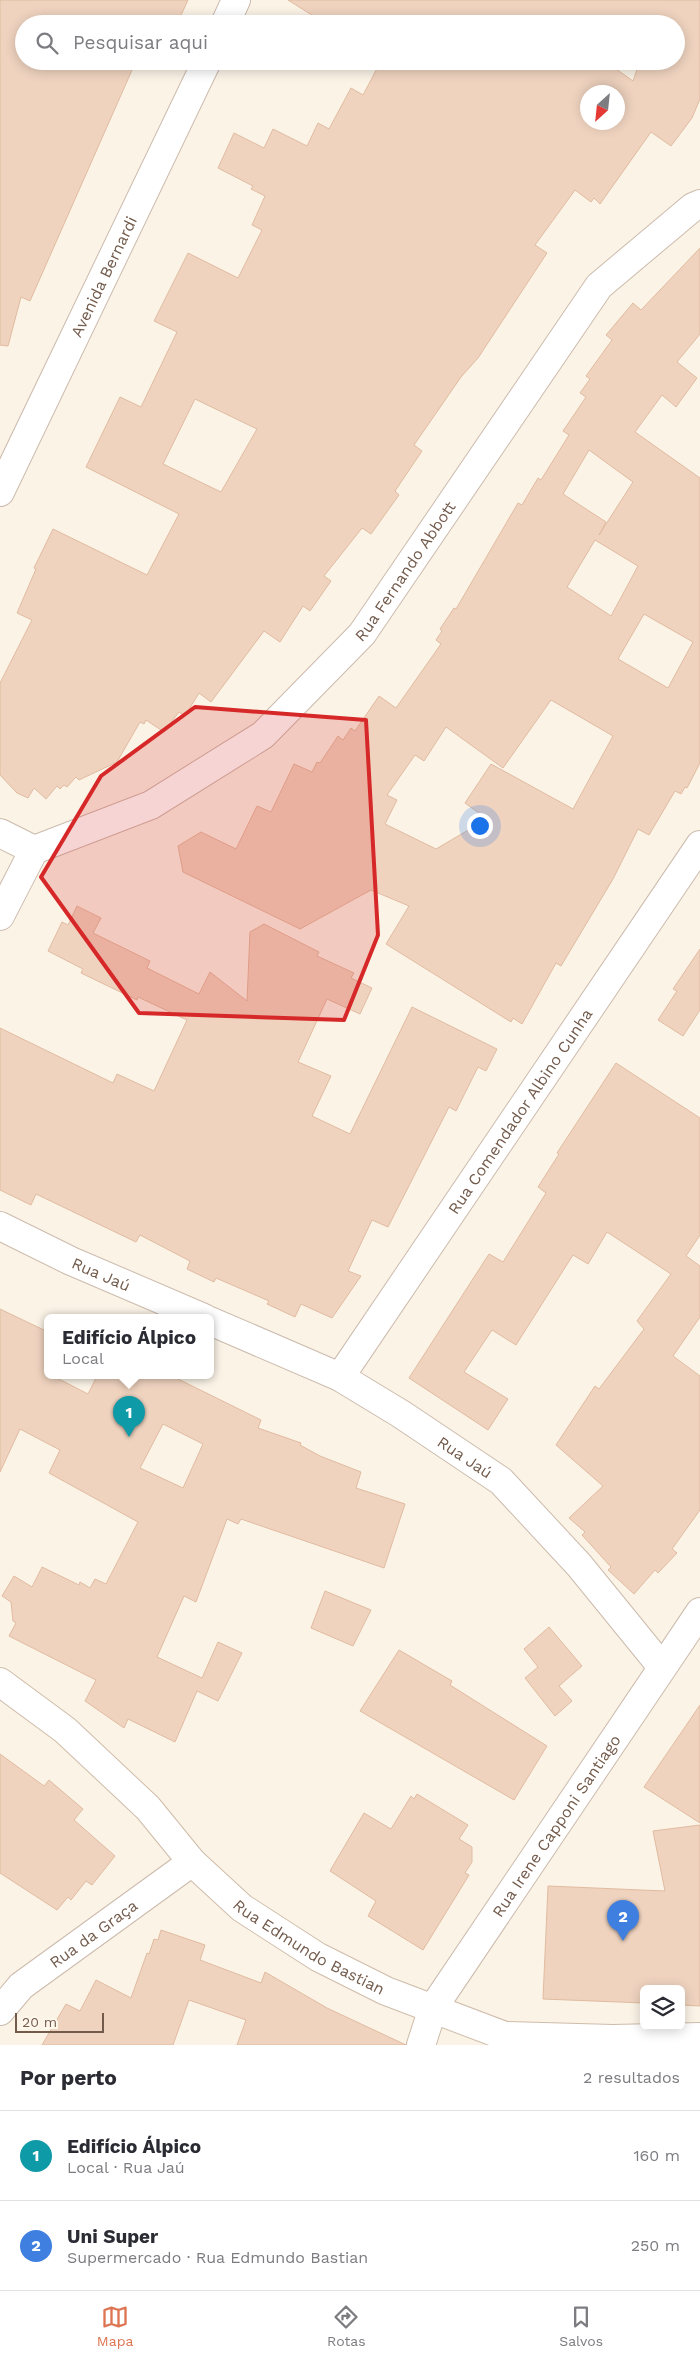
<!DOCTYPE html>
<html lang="pt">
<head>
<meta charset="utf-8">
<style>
  body { margin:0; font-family:"Work Sans",sans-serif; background:#f7f7f7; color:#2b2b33 }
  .controls { position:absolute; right:15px; bottom:15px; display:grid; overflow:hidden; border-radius:8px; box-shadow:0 2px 12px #0003 }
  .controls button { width:45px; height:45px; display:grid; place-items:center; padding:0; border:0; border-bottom:1px solid #e1e1e2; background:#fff; color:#2b2b33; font:25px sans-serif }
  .compass { position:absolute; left:580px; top:85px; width:45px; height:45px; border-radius:50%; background:#fff; box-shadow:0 2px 12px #0003; rotate:207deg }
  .scale { position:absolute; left:15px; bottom:12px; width:89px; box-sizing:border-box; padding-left:5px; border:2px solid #735b4c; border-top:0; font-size:14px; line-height:18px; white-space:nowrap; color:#735b4c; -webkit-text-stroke:4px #fef7ec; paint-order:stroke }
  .you { position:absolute; left:479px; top:825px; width:18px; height:18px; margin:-12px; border:4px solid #fff; border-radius:50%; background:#1a73e8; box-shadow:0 0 0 8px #1a73e833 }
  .badge { display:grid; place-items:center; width:32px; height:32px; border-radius:50%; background:#de7552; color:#fff; font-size:16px; font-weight:700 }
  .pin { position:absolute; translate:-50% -41px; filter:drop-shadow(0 1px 2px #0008) }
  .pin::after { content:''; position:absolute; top:26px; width:18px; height:15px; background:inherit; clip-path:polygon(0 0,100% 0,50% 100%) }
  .popup { position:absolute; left:44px; top:1314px; width:170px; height:65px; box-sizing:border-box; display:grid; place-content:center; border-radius:8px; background:#fff; filter:drop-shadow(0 1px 4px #0005); font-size:16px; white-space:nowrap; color:#7c7c81 }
  .popup b { font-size:19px; color:#2b2b33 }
  .popup::after { content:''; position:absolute; left:50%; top:100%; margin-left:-10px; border:10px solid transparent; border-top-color:#fff }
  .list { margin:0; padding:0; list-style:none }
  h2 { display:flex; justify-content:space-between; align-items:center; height:65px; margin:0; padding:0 20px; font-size:21px }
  h2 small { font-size:16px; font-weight:400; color:#7c7c81 }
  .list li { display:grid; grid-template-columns:32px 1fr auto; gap:15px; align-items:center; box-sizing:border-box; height:90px; padding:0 20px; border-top:1px solid #e1e1e2 }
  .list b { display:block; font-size:19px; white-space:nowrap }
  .list p { margin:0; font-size:16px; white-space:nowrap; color:#7c7c81 }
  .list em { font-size:16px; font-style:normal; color:#7c7c81 }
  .icon { flex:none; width:28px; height:28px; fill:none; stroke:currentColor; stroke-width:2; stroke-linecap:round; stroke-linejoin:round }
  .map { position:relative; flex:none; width:700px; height:2045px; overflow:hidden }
  .search { position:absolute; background:#fff; box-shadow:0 2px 12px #0003; left:15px; right:15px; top:15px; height:55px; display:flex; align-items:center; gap:12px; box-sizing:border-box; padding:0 18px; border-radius:28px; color:#7c7c81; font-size:19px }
  .sheet { height:245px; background:#fff }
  nav { display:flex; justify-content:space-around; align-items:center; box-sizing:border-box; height:70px; border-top:1px solid #e1e1e2; background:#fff; font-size:14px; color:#7c7c81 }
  nav a { display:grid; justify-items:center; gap:2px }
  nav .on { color:#de7552 }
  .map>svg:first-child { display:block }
  .building { fill:#efd3bf; stroke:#e1bba0; fill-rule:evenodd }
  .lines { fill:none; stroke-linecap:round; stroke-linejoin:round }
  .street-casing { stroke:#ccbbad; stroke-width:30 }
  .secondary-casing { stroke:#cfbcaa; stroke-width:30 }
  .street { stroke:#fff; stroke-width:28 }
  .secondary { stroke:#fff; stroke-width:28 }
  .marked { fill:#d62828; fill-opacity:0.2; stroke:#d62828; stroke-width:4; stroke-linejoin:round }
  .labels { text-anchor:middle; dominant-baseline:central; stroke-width:4; stroke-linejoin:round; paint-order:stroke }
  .street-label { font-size:16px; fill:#735b4c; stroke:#fef7ec }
</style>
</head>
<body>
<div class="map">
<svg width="700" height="2045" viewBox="0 0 700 2045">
  <rect width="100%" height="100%" fill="#fbf3e6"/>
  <g class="building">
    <path d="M0 0H188L177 24H24V61H136L30 301 21 297 8 346 0 345Z"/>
    <path d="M288 0H700V99L692 118 671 146 651 132 600 204 594 198 591 202 575 190 535 245 547 253 478 358 461 377 414 445 422 451 395 491 399 495 371 534 362 528 324 576 331 581 310 611 303 606 280 642 264 631 211 702 199 693 185 716 179 712 164 732 146 720 144 724 140 722 117 762 79 780 76 777 67 787 64 785 60 789 57 786 46 799 34 788 28 798 17 793 0 775V683L32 620 17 613 36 569 34 568 53 529 147 575 179 514 86 467 120 397 141 407 177 332 154 321 188 253 238 278 262 230 252 225 265 196 251 189 253 186 218 168 234 133 264 148 273 129 307 146 318 123 329 129 351 88 363 95 381 61H605L633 81 640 61H676V24H326ZM588 92H618V122H588ZM195 399 257 429 221 492 163 464Z"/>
    <path d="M700 248V334L677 362 697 378 676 407 662 395 635 432 700 478V763L687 788 685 787 681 794 675 791 649 835 638 829 613 879 561 966 556 963 522 1024 513 1018 511 1022 386 944 409 906 371 890 300 929 183 872 178 846 201 832 236 849 257 806 271 812 294 764 312 772 317 762 320 763 338 736 343 740 351 728 355 731 379 696 396 708 441 644 436 640 442 631 440 629 454 608 456 609 518 503 522 505 538 478 541 480 569 435 563 431 586 397 580 393 590 379 586 376 612 340 606 335 633 303 641 310ZM589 450 633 482 599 535 606 522 563 494ZM595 540 638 566 611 616 567 587ZM644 614 693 642 668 688 618 659ZM551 700 613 736 573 809 491 764 465 803 487 819 436 849 385 824 397 800 387 795 415 755 424 761 446 727 503 768Z"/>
    <path d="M77 906 101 918 93 933 150 961 147 968 199 994 210 972 247 1001 250 932 264 924 319 952 317 956 354 973 351 978 372 988 360 1014 327 999 298 1062 331 1076 312 1116 350 1134 412 1007 497 1049 486 1071 478 1067 456 1111 449 1107 388 1227 372 1220 348 1271 361 1276 332 1318 301 1304 295 1317 267 1304 269 1301 216 1278 214 1282 187 1269 190 1261 140 1235 136 1242 36 1194 31 1205 0 1190V1028L113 1083 117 1074 154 1091 187 1020 138 997 137 1000 81 973 83 969 48 951 62 922 68 925Z"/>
    <path d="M700 949V1010L683 1036 658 1020 677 991 673 989Z"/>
    <path d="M616 1063 700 1118V1235L686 1256 700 1266V1317L673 1356 700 1376V1510L672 1549 677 1553 658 1573 655 1570 634 1594 608 1570 611 1567 582 1535 585 1532 569 1518 603 1486 556 1445 595 1386 599 1389 644 1329 637 1321 671 1274 607 1232 588 1264 573 1255 516 1345 492 1330 464 1372 508 1399 488 1430 409 1378 489 1254 503 1262 546 1193 538 1187 559 1154 557 1153Z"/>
    <path d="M0 1309 48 1332V1376H53L88 1394 97 1376H172L261 1420 258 1428 301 1443 300 1445 320 1456 361 1472 356 1488 405 1504 384 1568 241 1519 238 1524 227 1519 196 1602 184 1596 157 1657 202 1678 218 1642 242 1653 218 1701 197 1691 175 1742 128 1719 124 1728 85 1701 96 1680 9 1636 16 1623 13 1621 11 1602 2 1596 14 1576 32 1587 42 1567 79 1585 80 1582 90 1588 95 1579 106 1584 138 1522 49 1473 60 1450 20 1429 0 1472ZM163 1424 203 1444 183 1488 140 1468Z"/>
    <path d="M325 1591 371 1610 353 1646 311 1628Z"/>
    <path d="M549 1627 582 1666 559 1686 572 1701 555 1716 525 1678 538 1667 524 1649Z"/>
    <path d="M399 1650 452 1681 450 1685 547 1746 514 1800 360 1711Z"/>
    <path d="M700 1705V1823L644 1787Z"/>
    <path d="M0 1754 44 1786 49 1780 83 1809 74 1820 115 1856 92 1885 86 1881 71 1900 68 1897 57 1910 0 1873Z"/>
    <path d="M417 1794 468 1825 459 1839 472 1847V1862L465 1873 469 1875 423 1950 368 1916 376 1901 330 1871 364 1813 391 1829 411 1796 414 1799Z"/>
    <path d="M700 1825V2006L681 2005V1989H644V2003L543 1999 548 1886 665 1891 653 1831Z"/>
    <path d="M161 1930 205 1945 200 1960 261 1983 265 1972 327 2008 406 2045H237L246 2020 189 2000 173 2045H42L66 2004 80 2011 96 1980 131 1998 147 1953 149 1954 154 1939 158 1940Z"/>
  </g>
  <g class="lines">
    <defs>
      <g id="street">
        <path d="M225 24 236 0"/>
        <path id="s1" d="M0 492 207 61"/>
        <path d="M0 833 34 850 0 916"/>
        <path id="s2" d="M34 850 151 805 263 735 362 634 599 286 693 207 700 204"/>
        <path id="s3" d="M0 1226 71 1261 204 1318"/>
        <path id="s4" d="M210 1321 340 1377 401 1414 501 1481 579 1565 662 1667"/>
        <path id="s5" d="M340 1377 700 845"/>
        <path id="s6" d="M433 2008 700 1612"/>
        <path id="s7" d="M0 2011 21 1986 192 1862"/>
      </g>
      <g id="secondary">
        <path id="s8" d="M0 1682 65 1730 148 1808 192 1862 242 1908 318 1957 386 1991 505 2036 613 2039 700 2037"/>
        <path d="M421 2045 433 2008"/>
      </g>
    </defs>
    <use href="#street" class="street-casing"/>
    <use href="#secondary" class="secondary-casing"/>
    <use href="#street" class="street"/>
    <use href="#secondary" class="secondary"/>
  </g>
  <path class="marked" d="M195 707 366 720 378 935 344 1020 139 1013 41 877 101 776Z"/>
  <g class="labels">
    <g class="street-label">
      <text stroke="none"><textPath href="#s1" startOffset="239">Avenida Bernardi</textPath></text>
      <text stroke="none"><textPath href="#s2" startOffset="475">Rua Fernando Abbott</textPath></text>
      <text stroke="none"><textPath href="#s5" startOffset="321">Rua Comendador Albino Cunha</textPath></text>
      <text stroke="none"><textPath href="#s3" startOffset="112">Rua Jaú</textPath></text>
      <text stroke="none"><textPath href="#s4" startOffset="290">Rua Jaú</textPath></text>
      <text stroke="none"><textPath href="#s6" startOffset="220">Rua Irene Capponi Santiago</textPath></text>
      <text stroke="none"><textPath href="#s7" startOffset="122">Rua da Graça</textPath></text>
      <text stroke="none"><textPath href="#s8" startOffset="410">Rua Edmundo Bastian</textPath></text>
    </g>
  </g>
</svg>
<div class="controls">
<button><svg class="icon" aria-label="layers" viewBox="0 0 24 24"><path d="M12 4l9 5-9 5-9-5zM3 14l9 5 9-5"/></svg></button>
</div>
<svg class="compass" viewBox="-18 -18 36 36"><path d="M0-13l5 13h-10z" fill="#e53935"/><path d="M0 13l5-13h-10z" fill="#7c7c81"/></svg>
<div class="scale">20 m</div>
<div class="you"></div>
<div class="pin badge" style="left:129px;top:1437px;background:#0f9aa8">1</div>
<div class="popup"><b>Edifício Álpico</b>Local</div>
<div class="pin badge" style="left:623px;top:1941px;background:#3f7fe0">2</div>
<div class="search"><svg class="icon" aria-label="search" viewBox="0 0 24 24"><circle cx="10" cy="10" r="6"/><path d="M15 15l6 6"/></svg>Pesquisar aqui</div>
</div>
<section class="sheet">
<h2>Por perto<small>2 resultados</small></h2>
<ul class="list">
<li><span class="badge" style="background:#0f9aa8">1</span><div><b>Edifício Álpico</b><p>Local · Rua Jaú</p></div><em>160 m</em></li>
<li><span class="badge" style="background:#3f7fe0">2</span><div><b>Uni Super</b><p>Supermercado · Rua Edmundo Bastian</p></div><em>250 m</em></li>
</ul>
</section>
<nav>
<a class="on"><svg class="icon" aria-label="map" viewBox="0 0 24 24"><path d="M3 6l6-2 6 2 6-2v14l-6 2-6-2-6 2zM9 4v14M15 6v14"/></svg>Mapa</a>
<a><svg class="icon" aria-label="directions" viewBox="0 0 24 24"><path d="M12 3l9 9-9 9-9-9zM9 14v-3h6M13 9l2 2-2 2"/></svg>Rotas</a>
<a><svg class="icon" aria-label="saved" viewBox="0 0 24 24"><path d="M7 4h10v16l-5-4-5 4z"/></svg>Salvos</a>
</nav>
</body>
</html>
